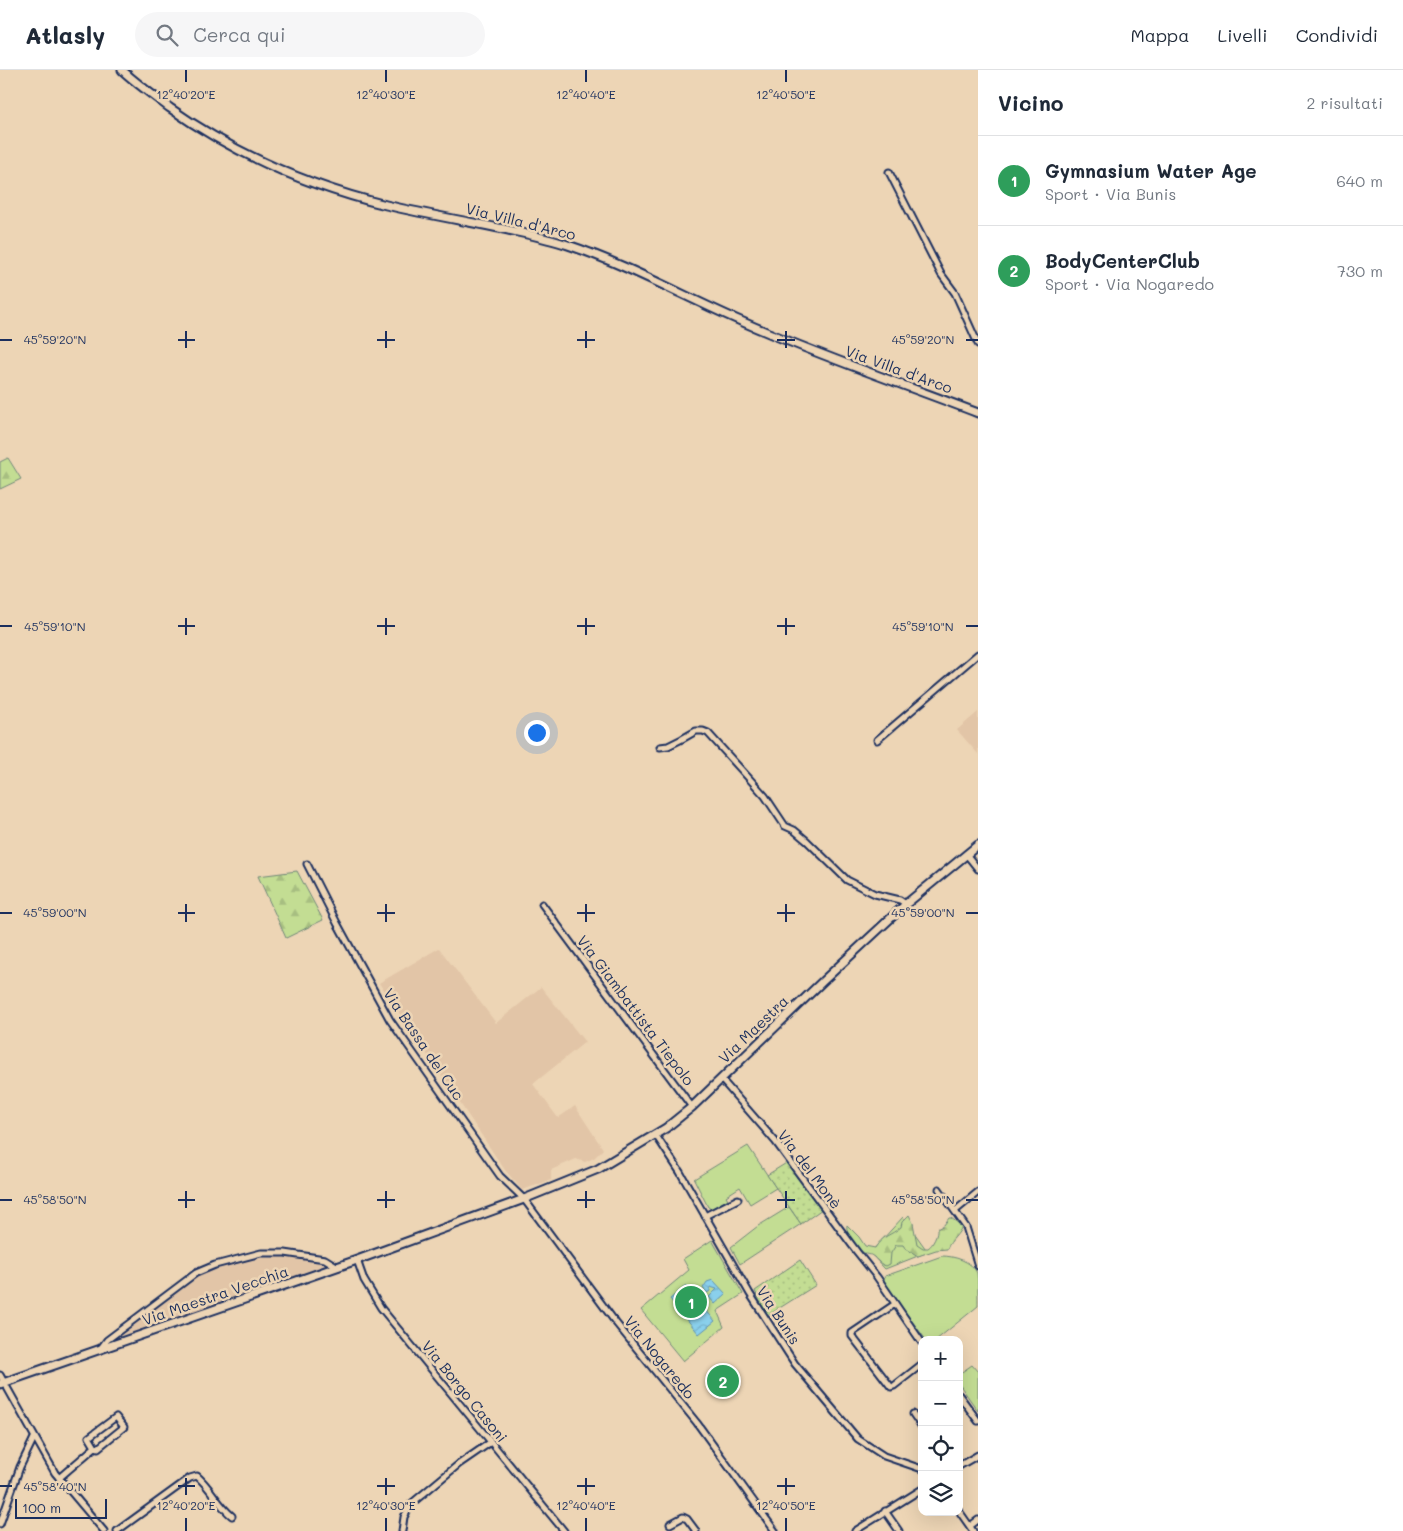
<!DOCTYPE html>
<html lang="it">
<head>
<meta charset="utf-8">
<style>
  body { margin:0; font-family:Mali,sans-serif; background:#f6f6f7; color:#1f2937 }
  .controls { position:absolute; right:15px; bottom:15px; display:grid; overflow:hidden; border-radius:10px; box-shadow:0 5px 20px #0002 }
  .controls button { width:45px; height:45px; display:grid; place-items:center; padding:0; border:0; border-bottom:1px solid #e0e1e3; background:#fff; color:#1f2937; font:25px sans-serif }
  .scale { position:absolute; left:15px; bottom:12px; width:92px; box-sizing:border-box; padding-left:5px; border:2px solid #1b2f5e; border-top:0; font-size:14px; line-height:18px; white-space:nowrap; color:#1b2f5e; -webkit-text-stroke:4px #edd5b5; paint-order:stroke }
  .you { position:absolute; left:536px; top:662px; width:18px; height:18px; margin:-12px; border:4px solid #fff; border-radius:50%; background:#1a73e8; box-shadow:0 0 0 8px #1a73e833 }
  .badge { display:grid; place-items:center; width:32px; height:32px; border-radius:50%; background:#7c3aed; color:#fff; font-size:16px; font-weight:700 }
  .pin { position:absolute; translate:-50% -50%; border:2px solid #fff; box-shadow:0 1px 5px #0006 }
  .list { margin:0; padding:0; list-style:none }
  h2 { display:flex; justify-content:space-between; align-items:center; height:65px; margin:0; padding:0 20px; font-size:21px }
  h2 small { font-size:16px; font-weight:400; color:#747a83 }
  .list li { display:grid; grid-template-columns:32px 1fr auto; gap:15px; align-items:center; box-sizing:border-box; height:90px; padding:0 20px; border-top:1px solid #e0e1e3 }
  .list b { display:block; font-size:19px; white-space:nowrap }
  .list p { margin:0; font-size:16px; white-space:nowrap; color:#747a83 }
  .list em { font-size:16px; font-style:normal; color:#747a83 }
  .icon { flex:none; width:28px; height:28px; fill:none; stroke:currentColor; stroke-width:2; stroke-linecap:round; stroke-linejoin:round }
  .map { position:relative; flex:none; width:978px; height:1461px; overflow:hidden }
  header { display:flex; align-items:center; gap:30px; box-sizing:border-box; height:70px; padding:0 25px; background:#fff; border-bottom:1px solid #e0e1e3 }
  header strong { font-size:24px }
  nav { display:flex; gap:28px; margin-inline-start:auto; font-size:18px }
  .search { width:350px; height:45px; background:#f6f6f7; display:flex; align-items:center; gap:12px; box-sizing:border-box; padding:0 18px; border-radius:28px; color:#747a83; font-size:19px }
  main { display:flex }
  aside { flex:1; background:#fff }
  .map>svg:first-child { display:block }
  .built { fill:#e2c5a7 }
  .green { fill:#c3dd93; stroke:#6f8678 }
  .forest { fill:url(#forest-firs); stroke:#6f8678 }
  .garden { fill:url(#garden-dots); stroke:#6f8678 }
  .water { fill:url(#water-waves); stroke:#5e90b3 }
  .lines { fill:none; stroke-linecap:round; stroke-linejoin:round }
  .street-casing { stroke:#1b2f5e; stroke-width:9 }
  .secondary-casing { stroke:#1b2f5e; stroke-width:11 }
  .street { stroke:#edd5b5; stroke-width:5 }
  .secondary { stroke:#edd5b5; stroke-width:7 }
  .ticks { fill:none; stroke:#1b2f5e; stroke-width:2 }
  .labels { text-anchor:middle; dominant-baseline:central; stroke-width:5; stroke-linejoin:round; paint-order:stroke }
  .street-label { font-size:15px; fill:#1b2f5e; stroke:#edd5b5 }
  .ticks-label { font-size:12px; text-anchor:middle; fill:#1b2f5e; stroke:#edd5b5; stroke-width:5; stroke-linejoin:round; paint-order:stroke }
</style>
</head>
<body>
<header>
<strong>Atlasly</strong>
<div class="search"><svg class="icon" aria-label="search" viewBox="0 0 24 24"><circle cx="10" cy="10" r="6"/><path d="M15 15l6 6"/></svg>Cerca qui</div>
<nav><a>Mappa</a><a>Livelli</a><a>Condividi</a></nav>
</header>
<main>
<div class="map">
<svg width="978" height="1461" viewBox="0 0 978 1461">
  <defs>
    <pattern id="forest-firs" width="22" height="20" patternUnits="userSpaceOnUse" patternTransform="scale(1.25)"><rect width="22" height="20" fill="#c3dd93"/><path d="M5 1l3.5 6h-7zM16 11l3.5 6h-7z" fill="#a7be81"/></pattern>
    <pattern id="garden-dots" width="8" height="8" patternUnits="userSpaceOnUse" patternTransform="scale(1.25)"><rect width="8" height="8" fill="#c3dd93"/><path d="M2 2h.1M6 6h.1" fill="none" stroke="#a7be81" stroke-width="1.8" stroke-linecap="round"/></pattern>
    <pattern id="water-waves" width="16" height="10" patternUnits="userSpaceOnUse" patternTransform="scale(1.25)"><rect width="16" height="10" fill="#8ad0ec"/><path d="M0 5q4-4 8 0t8 0" fill="none" stroke="#76b3cd"/></pattern>
  </defs>
  <rect width="100%" height="100%" fill="#edd5b5"/>
  <filter id="ink" filterUnits="userSpaceOnUse"><feTurbulence type="fractalNoise" baseFrequency=".02" numOctaves="2"/><feDisplacementMap in="SourceGraphic" scale="10" xChannelSelector="R" yChannelSelector="G"/><feConvolveMatrix kernelMatrix="1 2 1 2 8 2 1 2 1" color-interpolation-filters="sRGB"/></filter>
  <g filter="url(#ink)">
    <g class="built">
      <path d="M978 642V684L957 660Z"/>
      <path d="M439 878 496 953 541 917 585 972 533 1014 558 1048 575 1036 603 1079 594 1088 585 1092 576 1089 551 1100V1110L522 1120 505 1100 379 913Z"/>
      <path d="M281 1187 317 1191 328 1195 120 1267 119 1265 194 1209 215 1197 250 1189Z"/>
    </g>
    <g class="green">
      <path d="M748 1076 776 1118 750 1134 740 1117 726 1126 728 1129 711 1139 708 1137 694 1109Z"/>
      <path d="M789 1137 801 1154 740 1194 731 1177 758 1156Z"/>
      <path d="M903 1147 928 1182 885 1199 870 1183Z"/>
      <path d="M712 1170 743 1224 717 1241 724 1257 683 1291 641 1240 689 1200 683 1189Z"/>
      <path d="M942 1186C954 1186 972 1191 977 1203 978 1209 978 1228 978 1236L936 1270H926L887 1217 884 1211 885 1206Z"/>
      <path d="M972 1295 978 1302V1341L959 1314V1304Z"/>
    </g>
    <g class="forest">
      <path d="M8 388 21 409 0 419V392Z"/>
      <path d="M297 801 323 850 286 868 258 806Z"/>
      <path d="M909 1145 913 1153 917 1174 923 1178H928C933 1175 938 1164 937 1159L944 1155 949 1148H951L962 1156C959 1165 951 1169 947 1179L936 1180 918 1186 905 1178 903 1175H896L891 1183 890 1194 886 1196C880 1194 878 1191 874 1187 868 1183 872 1186 866 1184 858 1180 845 1164 847 1155L859 1167 865 1176 875 1178C883 1165 890 1166 901 1157L902 1152Z"/>
    </g>
    <g class="garden">
      <path d="M788 1092 822 1139 801 1154 767 1105Z"/>
      <path d="M800 1190 816 1215 767 1246 755 1221Z"/>
    </g>
    <g class="water">
      <path d="M713 1210 726 1224 715 1234 709 1227 717 1219 710 1217V1221L707 1223 703 1218 707 1212Z"/>
      <path d="M686 1216 715 1251 699 1264 670 1229Z"/>
    </g>
    <g class="lines">
      <defs>
        <g id="street">
          <path d="M889 102 941 204 955 223 978 274"/>
          <path d="M877 670 978 584"/>
          <path d="M660 677 668 676 682 669 696 661H703L708 663 765 726 785 756 794 760 807 771 847 810 875 824 900 830 906 834"/>
          <path d="M966 784 978 799"/>
          <path d="M307 794 337 853 390 950 500 1106 524 1129 616 1253 697 1353 775 1461"/>
          <path d="M542 834 692 1037"/>
          <path d="M721 1009 775 1071 857 1182 877 1207 922 1273"/>
          <path d="M655 1064 680 1102 750 1224 795 1294 858 1369 884 1386 922 1399"/>
          <path d="M939 1119 966 1157 978 1196"/>
          <path d="M955 1141 978 1122"/>
          <path d="M705 1146 738 1129"/>
          <path d="M357 1190 364 1210 381 1238 564 1461"/>
          <path d="M895 1234 852 1263V1266L891 1317 894 1316 922 1294"/>
          <path d="M101 1278 107 1270 196 1203 215 1195 261 1183H285L325 1189 338 1197"/>
          <path d="M0 1305 55 1403 104 1461"/>
          <path d="M959 1325 978 1351"/>
          <path d="M913 1344 922 1357"/>
          <path d="M959 1396 978 1385"/>
          <path d="M59 1408 95 1377 98 1378 124 1357 116 1347 89 1367 95 1377"/>
          <path d="M885 1441 899 1461"/>
          <path d="M959 1441 973 1461"/>
          <path d="M0 1454 20 1397 34 1368"/>
          <path d="M670 1454 683 1447 687 1449 696 1461"/>
          <path d="M970 1456 978 1450"/>
          <path d="M117 1461 190 1408 197 1406C211 1418 218 1435 232 1446"/>
          <path d="M402 1461 404 1447 411 1434 459 1394 491 1372"/>
          <path d="M855 1461 922 1419"/>
        </g>
        <g id="secondary">
          <path d="M122 0C137 14 154 26 170 38 235 84 308 116 386 135 425 144 465 151 504 159 526 164 547 168 568 175 628 195 685 227 743 252 820 286 900 313 978 343"/>
          <path d="M0 1314 357 1190 524 1129 598 1099 666 1058 692 1037 824 910 906 834 978 775"/>
        </g>
      </defs>
      <use href="#street" class="street-casing"/>
      <use href="#secondary" class="secondary-casing"/>
      <use href="#street" class="street"/>
      <use href="#secondary" class="secondary"/>
    </g>
  </g>
  <path class="ticks" d="M186 0V12M386 0V12M586 0V12M786 0V12M186 261V278M386 261V278M586 261V278M786 261V278M0 270H12M178 270H195M377 270H395M577 270H595M777 270H795M966 270H978M186 548V565M386 548V565M586 548V565M786 548V565M0 556H12M178 556H195M377 556H395M577 556H595M777 556H795M966 556H978M186 834V852M386 834V852M586 834V852M786 834V852M0 843H12M178 843H195M377 843H395M577 843H595M777 843H795M966 843H978M186 1121V1138M386 1121V1138M586 1121V1138M786 1121V1138M0 1130H12M178 1130H195M377 1130H395M577 1130H595M777 1130H795M966 1130H978M186 1408V1425M386 1408V1425M586 1408V1425M786 1408V1425M0 1416H12M178 1416H195M377 1416H395M577 1416H595M777 1416H795M186 1448V1461M386 1448V1461M586 1448V1461M786 1448V1461"/>
  <g class="labels">
    <g class="street-label">
      <text transform="translate(521 151) rotate(14)">Via Villa d'Arco</text>
      <text transform="translate(899 299) rotate(20)">Via Villa d'Arco</text>
      <text transform="translate(636 940) rotate(53)">Via Giambattista Tiepolo</text>
      <text transform="translate(753 959) rotate(-44)">Via Maestra</text>
      <text transform="translate(424 974) rotate(56)">Via Bassa del Cuc</text>
      <text transform="translate(810 1099) rotate(53)">Via del Monè</text>
      <text transform="translate(215 1225) rotate(-19)">Via Maestra Vecchia</text>
      <text transform="translate(779 1245) rotate(57)">Via Bunis</text>
      <text transform="translate(660 1287) rotate(51)">Via Nogaredo</text>
      <text transform="translate(465 1321) rotate(51)">Via Borgo Casoni</text>
    </g>
  </g>
  <g class="ticks-label">
    <text x="186" y="29">12°40'20"E</text>
    <text x="386" y="29">12°40'30"E</text>
    <text x="586" y="29">12°40'40"E</text>
    <text x="786" y="29">12°40'50"E</text>
    <text x="55" y="274">45°59'20"N</text>
    <text x="923" y="274">45°59'20"N</text>
    <text x="55" y="561">45°59'10"N</text>
    <text x="923" y="561">45°59'10"N</text>
    <text x="55" y="847">45°59'00"N</text>
    <text x="923" y="847">45°59'00"N</text>
    <text x="55" y="1134">45°58'50"N</text>
    <text x="923" y="1134">45°58'50"N</text>
    <text x="55" y="1421">45°58'40"N</text>
    <text x="186" y="1440">12°40'20"E</text>
    <text x="386" y="1440">12°40'30"E</text>
    <text x="586" y="1440">12°40'40"E</text>
    <text x="786" y="1440">12°40'50"E</text>
  </g>
</svg>
<div class="controls">
<button>+</button>
<button>−</button>
<button><svg class="icon" aria-label="locate" viewBox="0 0 24 24"><circle cx="12" cy="12" r="6"/><path d="M12 2v4M12 18v4M2 12h4M18 12h4"/></svg></button>
<button><svg class="icon" aria-label="layers" viewBox="0 0 24 24"><path d="M12 4l9 5-9 5-9-5zM3 14l9 5 9-5"/></svg></button>
</div>
<div class="scale">100 m</div>
<div class="you"></div>
<div class="pin badge" style="left:691px;top:1232px;background:#2e9e5b">1</div>
<div class="pin badge" style="left:723px;top:1311px;background:#2e9e5b">2</div>
</div>
<aside>
<h2>Vicino<small>2 risultati</small></h2>
<ul class="list">
<li><span class="badge" style="background:#2e9e5b">1</span><div><b>Gymnasium Water Age</b><p>Sport · Via Bunis</p></div><em>640 m</em></li>
<li><span class="badge" style="background:#2e9e5b">2</span><div><b>BodyCenterClub</b><p>Sport · Via Nogaredo</p></div><em>730 m</em></li>
</ul>
</aside>
</main>
</body>
</html>
